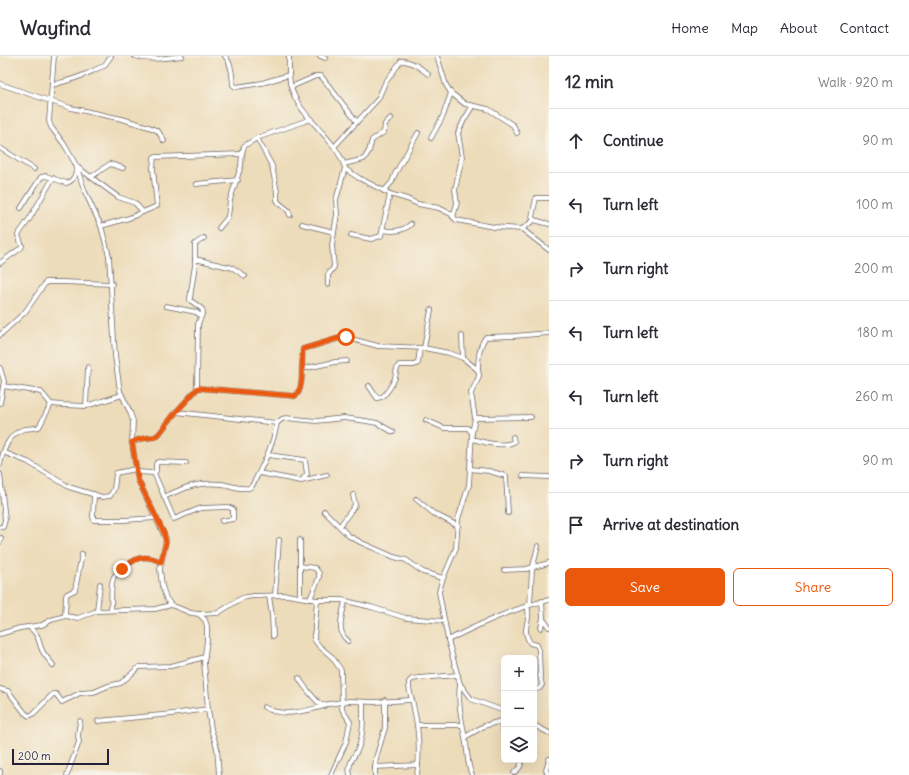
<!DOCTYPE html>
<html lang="en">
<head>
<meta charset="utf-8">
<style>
  body { margin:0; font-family:Delius,sans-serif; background:#f2f2f3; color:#2b2b33 }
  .controls { position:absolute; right:12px; bottom:12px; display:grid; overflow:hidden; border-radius:6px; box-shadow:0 4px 16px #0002 }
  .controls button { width:36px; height:36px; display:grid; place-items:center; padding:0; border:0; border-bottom:1px solid #e1e1e2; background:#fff; color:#2b2b33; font:20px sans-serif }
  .scale { position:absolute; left:12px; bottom:10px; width:97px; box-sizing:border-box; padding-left:4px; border:2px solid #22223b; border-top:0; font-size:11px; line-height:14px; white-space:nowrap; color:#22223b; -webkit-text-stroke:3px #f7f3e8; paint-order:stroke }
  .stop { position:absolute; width:12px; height:12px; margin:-9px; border:3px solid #ea580c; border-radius:50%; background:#fff }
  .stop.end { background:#ea580c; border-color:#fff; box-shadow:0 1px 4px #0008 }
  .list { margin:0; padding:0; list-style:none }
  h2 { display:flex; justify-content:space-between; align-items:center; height:52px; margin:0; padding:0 16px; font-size:17px }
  h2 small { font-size:13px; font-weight:400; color:#7c7c81 }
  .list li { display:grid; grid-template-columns:26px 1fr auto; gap:12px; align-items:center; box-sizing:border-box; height:64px; padding:0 16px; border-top:1px solid #e1e1e2 }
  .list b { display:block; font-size:15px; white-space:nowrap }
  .list em { font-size:13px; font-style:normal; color:#7c7c81 }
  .actions { display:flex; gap:8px; padding:12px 16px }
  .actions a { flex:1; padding:9px 0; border:1px solid #ea580c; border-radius:6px; text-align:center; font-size:14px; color:#ea580c }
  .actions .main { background:#ea580c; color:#fff }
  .icon { flex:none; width:22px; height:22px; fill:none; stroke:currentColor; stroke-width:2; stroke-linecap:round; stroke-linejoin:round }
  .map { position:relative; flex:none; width:549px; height:719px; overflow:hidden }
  header { display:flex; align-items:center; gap:24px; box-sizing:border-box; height:56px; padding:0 20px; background:#fff; border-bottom:1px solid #e1e1e2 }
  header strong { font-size:19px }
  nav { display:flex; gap:22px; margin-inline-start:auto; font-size:14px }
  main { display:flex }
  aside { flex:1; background:#fff }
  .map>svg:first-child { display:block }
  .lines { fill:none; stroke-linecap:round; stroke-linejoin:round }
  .minor-casing { stroke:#696367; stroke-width:5.5 }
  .minor { stroke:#fff; stroke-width:4 }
  .route { stroke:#ea580c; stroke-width:5 }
</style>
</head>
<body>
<header>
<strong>Wayfind</strong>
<nav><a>Home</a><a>Map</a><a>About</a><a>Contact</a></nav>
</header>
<main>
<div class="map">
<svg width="549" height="719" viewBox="0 0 549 719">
  <rect width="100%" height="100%" fill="#f7f3e8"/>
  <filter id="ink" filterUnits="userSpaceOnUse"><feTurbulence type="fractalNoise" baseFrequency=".025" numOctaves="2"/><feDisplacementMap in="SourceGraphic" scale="8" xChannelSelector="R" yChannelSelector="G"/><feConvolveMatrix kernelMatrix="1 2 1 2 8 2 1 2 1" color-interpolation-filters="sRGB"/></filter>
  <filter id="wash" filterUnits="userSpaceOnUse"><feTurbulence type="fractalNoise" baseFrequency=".012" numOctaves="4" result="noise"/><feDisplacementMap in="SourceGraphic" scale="16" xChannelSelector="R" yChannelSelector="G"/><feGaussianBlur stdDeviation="0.9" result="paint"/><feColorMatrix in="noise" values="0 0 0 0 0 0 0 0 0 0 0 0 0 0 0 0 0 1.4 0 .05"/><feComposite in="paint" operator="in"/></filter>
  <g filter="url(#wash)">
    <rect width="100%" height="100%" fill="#eddcb9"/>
  </g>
  <g filter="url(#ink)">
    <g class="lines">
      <defs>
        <g id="minor">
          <path d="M54 0 49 65 51 71 64 88 76 109 85 136 101 170 109 200 115 300 120 335 130 356 133 365 132 387 138 424 166 483 160 513 162 530 166 542 171 549 191 557 199 558 205 564 207 570V584L204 606 208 653 211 673 217 692 219 719"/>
          <path d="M135 0C150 5 167 2 182 0"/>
          <path d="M225 0C232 8 232 19 233 29L236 31 262 27 289 19"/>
          <path d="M289 0C289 10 288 21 291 31 300 63 336 81 345 112L336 144 337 158 332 189 334 211 328 219V229"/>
          <path d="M320 0 325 2"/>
          <path d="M437 0 446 29 451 37 465 48 488 53 513 69 517 77"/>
          <path d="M0 28 71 52 122 63 149 71 158 75 164 85"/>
          <path d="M52 29C63 26 75 23 86 18 94 15 95 13 104 10L111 0"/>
          <path d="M291 31 316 20H321L357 66"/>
          <path d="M257 82 272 110 277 136V144L279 147 288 154 290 159"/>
          <path d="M431 82 443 60 451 37"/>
          <path d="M334 91 378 43 385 27 401 5C411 4 421 12 428 18"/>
          <path d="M0 92 34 113"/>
          <path d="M344 108 364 103 369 95 372 84 384 76 385 68 391 62"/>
          <path d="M76 110 118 141 135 147 143 156"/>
          <path d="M345 113 359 122 390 138 407 143 418 148 439 152 451 158 456 164 494 171 522 173 549 194"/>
          <path d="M91 121 110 108 123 112"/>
          <path d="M196 128 238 124"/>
          <path d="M384 135 392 126 395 118 418 77"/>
          <path d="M549 142H536L532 161 534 164 549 168"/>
          <path d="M21 152 41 121 46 120 66 127C73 126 75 119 77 113"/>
          <path d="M453 161 457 147 455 134 462 101 458 77 464 64 472 51"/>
          <path d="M302 168 334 176"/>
          <path d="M101 170 129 162 157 150 153 113 154 101 242 98"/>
          <path d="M219 172 228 161 230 144 241 110 242 98 244 90 257 82 311 63"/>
          <path d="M522 173 534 164"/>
          <path d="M383 174C394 176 404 175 411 168"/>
          <path d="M351 179 371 183 381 180 390 138"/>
          <path d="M195 203 233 212 245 220"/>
          <path d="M0 207 21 192 22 190 18 179 30 162 53 122"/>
          <path d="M166 250 196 256 201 260"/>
          <path d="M0 279 25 256 46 226H62L112 228"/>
          <path d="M462 280 463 302"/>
          <path d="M424 292 431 254"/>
          <path d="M0 312 4 325 0 347"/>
          <path d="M302 313 335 306 347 305"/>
          <path d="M478 314C478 304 479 289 486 281L514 280 549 277"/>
          <path d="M3 330 41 336 51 348 63 349 86 350 122 339"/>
          <path d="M369 330 377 342 382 341C388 336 392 329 395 322 396 317 396 313 399 309H414L418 307 420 292"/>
          <path d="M197 332 198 268 203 256 202 253 190 244V242L195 209V188L204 182"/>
          <path d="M86 350 88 311"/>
          <path d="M176 356 277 367 282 363 286 362 316 365 344 362 366 365 377 367 393 376"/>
          <path d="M475 362 531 361"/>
          <path d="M426 364 444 372H468L472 377"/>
          <path d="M472 383C483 386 502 392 514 386L513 381"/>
          <path d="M132 387 140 383 155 381 159 378 176 356 198 332 295 340C305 334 301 304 303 293L344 281 378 290 424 292 449 297 463 302 478 314 479 319 478 323 471 337 475 362 472 377 469 429 458 463 456 492 442 525 439 536 448 584 460 628 471 643 504 655"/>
          <path d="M3 396 28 406 69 431 102 441 110 440 114 433 116 417 136 413"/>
          <path d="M268 399 305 404 307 418 302 424"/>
          <path d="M0 409C3 395 8 378 24 373 29 372 34 373 39 371L51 348"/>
          <path d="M470 413 489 415 506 420 508 457"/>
          <path d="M137 416 154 417 174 463 201 452 228 451 233 453V463L222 465"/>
          <path d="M154 417 156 415V408L158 406 186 407"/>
          <path d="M259 417 301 425 327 419"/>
          <path d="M0 418 5 464 3 471H0"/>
          <path d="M523 420 549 421"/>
          <path d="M94 438 93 461 94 464H124L157 462"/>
          <path d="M164 441C186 431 196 426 221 428 231 429 239 434 249 432L252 430C263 409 273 390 277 367"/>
          <path d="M416 443 433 457 458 470"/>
          <path d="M324 455 349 480 362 487 394 501 406 504 423 516 443 522"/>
          <path d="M340 470 355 449 353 439"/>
          <path d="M300 484V540"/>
          <path d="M0 486 1 482"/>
          <path d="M300 510 315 512 319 517V522L310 543"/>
          <path d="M504 514 526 513 549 507"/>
          <path d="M275 539 279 484"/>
          <path d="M269 540 272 560 273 580"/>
          <path d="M317 544 314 583 319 590 332 601 341 614 342 653 350 666 346 686 331 719"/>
          <path d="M345 545C343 558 335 575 348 585"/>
          <path d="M530 548 532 514 538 490"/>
          <path d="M527 549C528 553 529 558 528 562 526 573 524 576 530 587L537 589 539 594 540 619 542 629 540 632 534 634"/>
          <path d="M111 554C112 545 110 532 113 523 114 519 118 516 121 514 135 502 144 497 161 506"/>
          <path d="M97 555 100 528"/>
          <path d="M200 558 218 557 240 543 246 541 254 540 287 539 317 544H342L371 551 406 562 444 565"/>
          <path d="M65 560 66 540 67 538 75 534 82 498"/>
          <path d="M543 563 549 571"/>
          <path d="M29 571C41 580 37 585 43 596 46 601 50 605 53 609"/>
          <path d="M541 572 543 561 542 545"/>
          <path d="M0 578 20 572 42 569 51 564 65 560 78 562 97 555 155 553 171 549"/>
          <path d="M448 584C480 568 514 552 549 544"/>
          <path d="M299 622C302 628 317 647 322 649L349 645 374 646 411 644"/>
          <path d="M460 628C457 649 463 668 466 688 468 698 467 709 472 719"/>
          <path d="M0 633 8 635 25 657 29 660 33 658 53 638H56L62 646 80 637 94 636 108 630 121 627 139 611 171 610 205 601"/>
          <path d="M264 651C282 662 306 655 324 650"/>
          <path d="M98 665 172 658 208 653"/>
          <path d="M500 666 504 679"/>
          <path d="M417 669H462"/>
          <path d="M534 669 549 677"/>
          <path d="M465 681 484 670 504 664"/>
          <path d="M375 711 376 702 385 672V644"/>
          <path d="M0 715V718"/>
          <path d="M514 717 520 711 522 704"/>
          <path d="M67 719 79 686 78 679 80 665"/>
          <path d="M350 719C347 709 354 701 358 693 364 678 363 661 363 646"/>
          <path d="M375 719V711L418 709"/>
          <path d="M417 719C420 697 419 675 414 653 413 644 408 635 409 626L412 623 419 622 458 619"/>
          <path d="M548 719 546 714 549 703"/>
        </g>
      </defs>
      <use href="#minor" class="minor-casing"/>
      <use href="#minor" class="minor"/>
    </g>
  </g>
  <g class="lines" filter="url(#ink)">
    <path class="route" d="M122 513C135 502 145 497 161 506L166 486 164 477 138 424 132 386 140 383 155 381 159 378 176 356 198 332 295 340C305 334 301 304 303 293L339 282 346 281"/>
  </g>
</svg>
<div class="controls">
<button>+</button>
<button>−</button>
<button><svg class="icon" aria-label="layers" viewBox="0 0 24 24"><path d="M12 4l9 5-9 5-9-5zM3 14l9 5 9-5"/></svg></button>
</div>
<div class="scale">200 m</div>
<div class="stop" style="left:346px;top:281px"></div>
<div class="stop end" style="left:122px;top:513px"></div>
</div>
<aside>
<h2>12 min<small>Walk · 920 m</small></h2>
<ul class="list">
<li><svg class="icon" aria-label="ahead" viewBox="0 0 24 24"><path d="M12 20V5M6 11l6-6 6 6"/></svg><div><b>Continue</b></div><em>90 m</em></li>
<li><svg class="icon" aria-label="left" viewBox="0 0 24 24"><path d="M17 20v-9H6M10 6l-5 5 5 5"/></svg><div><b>Turn left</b></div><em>100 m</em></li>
<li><svg class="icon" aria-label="right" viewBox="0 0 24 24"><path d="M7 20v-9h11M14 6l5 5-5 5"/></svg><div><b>Turn right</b></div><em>200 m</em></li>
<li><svg class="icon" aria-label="left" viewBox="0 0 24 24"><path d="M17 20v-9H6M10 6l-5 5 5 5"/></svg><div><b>Turn left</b></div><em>180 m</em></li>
<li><svg class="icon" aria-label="left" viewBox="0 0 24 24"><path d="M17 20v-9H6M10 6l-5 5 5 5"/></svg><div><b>Turn left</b></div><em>260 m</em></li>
<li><svg class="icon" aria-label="right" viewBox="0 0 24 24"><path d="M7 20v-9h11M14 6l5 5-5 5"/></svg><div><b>Turn right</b></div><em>90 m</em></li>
<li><svg class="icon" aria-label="arrive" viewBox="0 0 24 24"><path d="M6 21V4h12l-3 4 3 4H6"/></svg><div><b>Arrive at destination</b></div></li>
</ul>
<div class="actions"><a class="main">Save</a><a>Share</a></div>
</aside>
</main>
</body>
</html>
